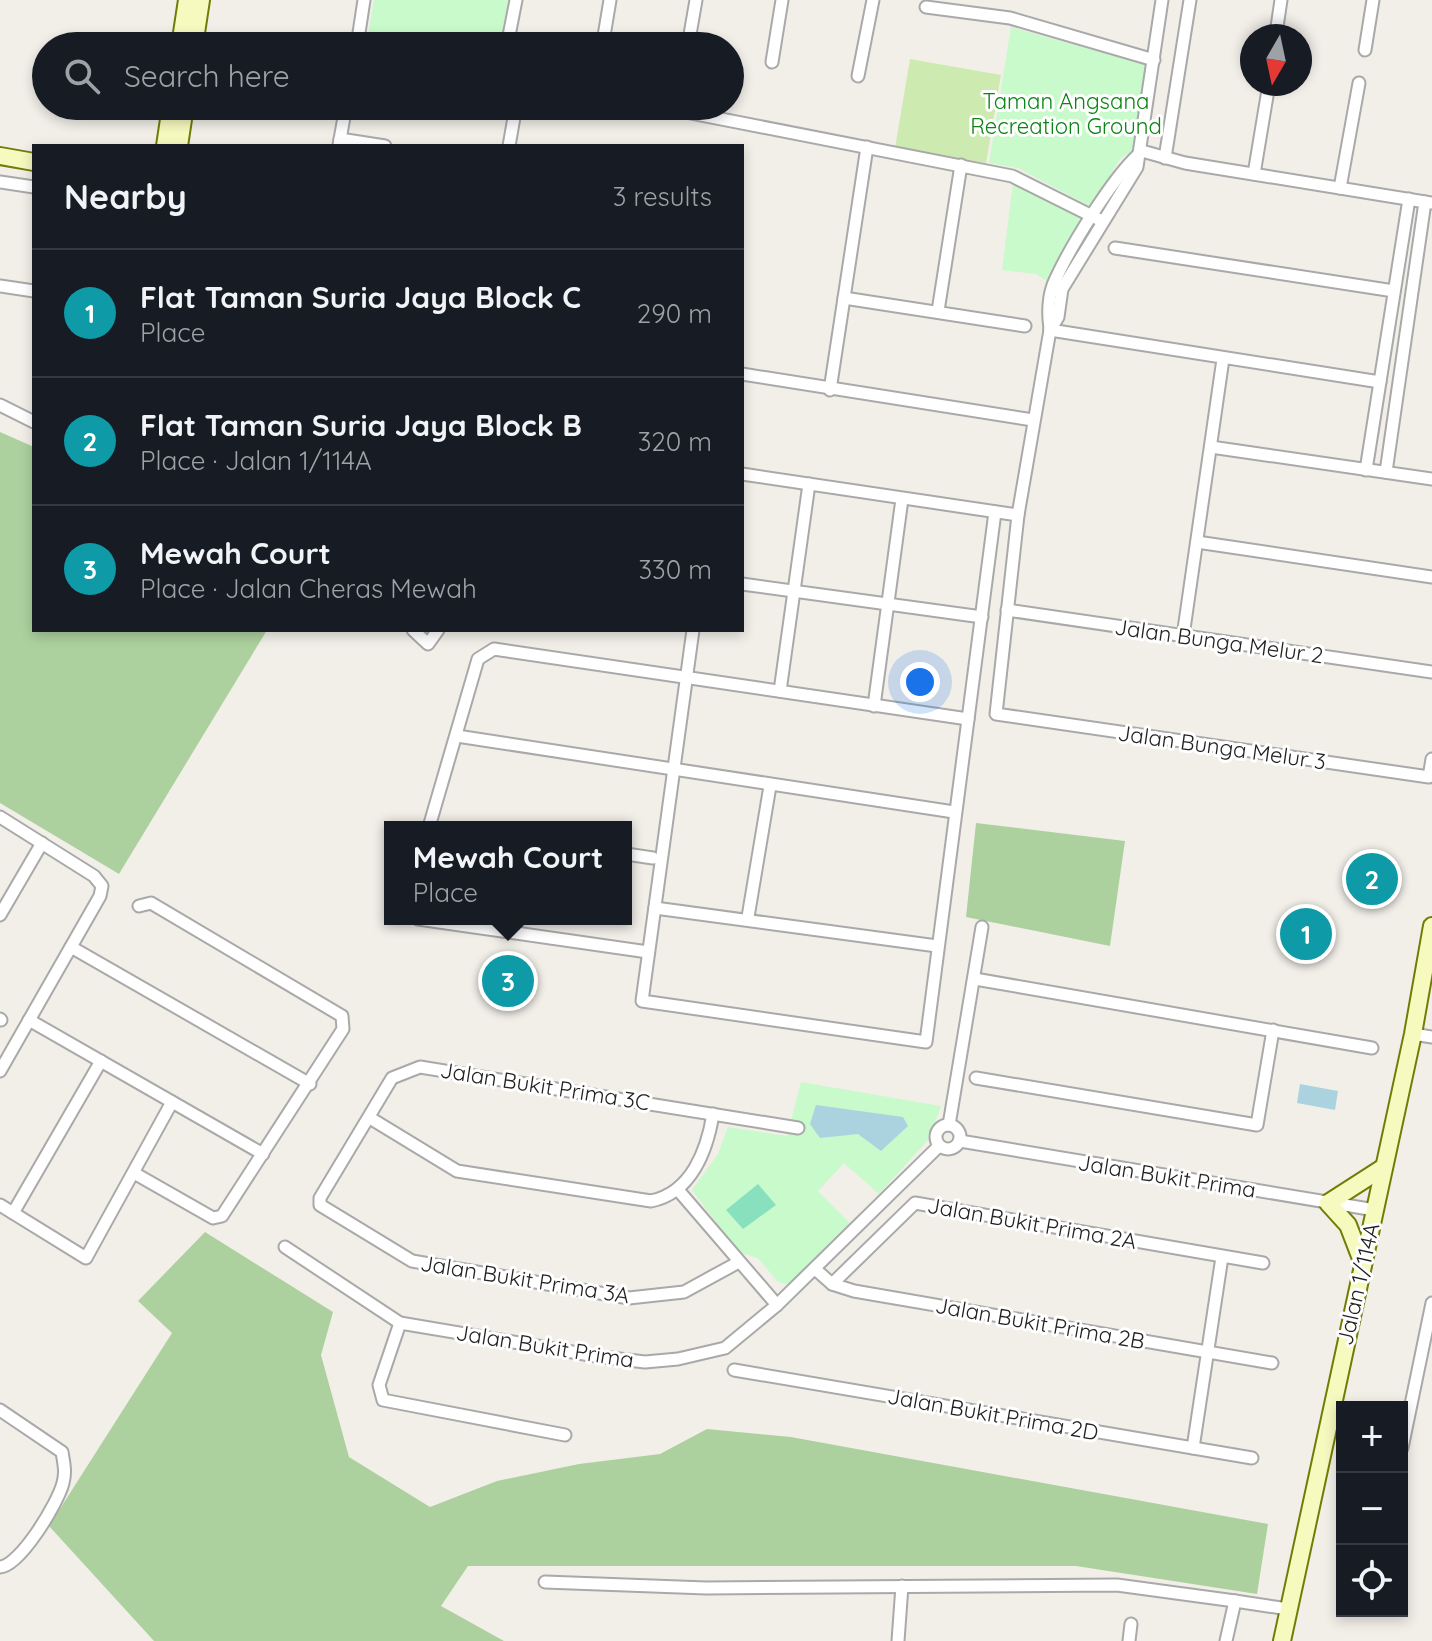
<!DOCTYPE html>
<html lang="en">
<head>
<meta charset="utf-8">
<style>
  body { margin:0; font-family:Quicksand,sans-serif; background:#242831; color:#f1f3f6 }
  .controls { position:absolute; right:24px; bottom:24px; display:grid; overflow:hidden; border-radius:0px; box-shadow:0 4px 12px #0003 }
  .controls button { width:72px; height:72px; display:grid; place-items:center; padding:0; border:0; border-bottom:2px solid #363941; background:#171b24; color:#f1f3f6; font:40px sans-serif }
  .compass { position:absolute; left:1240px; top:24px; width:72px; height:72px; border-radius:50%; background:#171b24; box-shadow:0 4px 12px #0003; rotate:189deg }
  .you { position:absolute; left:920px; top:682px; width:28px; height:28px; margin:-20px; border:6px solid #fff; border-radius:50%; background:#1a73e8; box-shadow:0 0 0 12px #1a73e833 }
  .badge { display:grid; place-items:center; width:52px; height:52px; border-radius:50%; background:#d40000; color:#fff; font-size:26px; font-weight:700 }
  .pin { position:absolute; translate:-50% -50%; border:4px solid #fff; box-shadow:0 2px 8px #0006 }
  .popup { position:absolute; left:384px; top:821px; width:248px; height:104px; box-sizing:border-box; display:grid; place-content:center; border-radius:0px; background:#171b24; filter:drop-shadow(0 2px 6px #0005); font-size:26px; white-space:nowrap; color:#9ea1a6 }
  .popup b { font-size:30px; color:#f1f3f6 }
  .popup::after { content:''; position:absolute; left:50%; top:100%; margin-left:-16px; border:16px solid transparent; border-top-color:#171b24 }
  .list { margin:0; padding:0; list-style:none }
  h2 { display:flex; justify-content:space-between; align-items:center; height:104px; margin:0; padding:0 32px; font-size:34px }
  h2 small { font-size:26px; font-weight:400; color:#9ea1a6 }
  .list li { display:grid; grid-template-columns:52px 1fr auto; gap:24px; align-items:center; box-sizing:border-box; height:128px; padding:0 32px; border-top:2px solid #363941 }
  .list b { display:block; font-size:30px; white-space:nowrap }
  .list p { margin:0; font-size:26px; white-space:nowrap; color:#9ea1a6 }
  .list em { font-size:26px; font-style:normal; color:#9ea1a6 }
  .icon { flex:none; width:44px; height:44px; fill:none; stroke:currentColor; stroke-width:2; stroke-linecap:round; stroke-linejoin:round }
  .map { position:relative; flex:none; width:1432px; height:1641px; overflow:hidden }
  .search { position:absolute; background:#171b24; box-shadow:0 4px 12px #0003; left:32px; top:32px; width:712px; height:88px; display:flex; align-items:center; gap:20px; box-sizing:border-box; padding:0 28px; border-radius:44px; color:#9ea1a6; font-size:30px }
  .panel { position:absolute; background:#171b24; box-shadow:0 4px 12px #0003; left:32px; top:144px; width:712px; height:488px; border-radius:0px }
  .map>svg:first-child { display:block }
  .grass { fill:#cdebb0 }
  .forest { fill:#add19e }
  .park { fill:#c8facc }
  .pitch { fill:#88e0be }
  .water { fill:#aad3df }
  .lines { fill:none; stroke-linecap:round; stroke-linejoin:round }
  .street-casing { stroke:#a9a9a9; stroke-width:15 }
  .secondary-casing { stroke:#707d05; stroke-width:20 }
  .street { stroke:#fff; stroke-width:11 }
  .secondary { stroke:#f7fabf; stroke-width:16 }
  .labels { text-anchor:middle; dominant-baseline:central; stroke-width:6; stroke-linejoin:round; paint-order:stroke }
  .park-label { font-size:22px; fill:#0c8416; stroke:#fff }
  .street-label { font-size:22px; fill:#222; stroke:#fff }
</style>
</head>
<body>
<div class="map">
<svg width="1432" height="1641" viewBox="0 0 1432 1641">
  <rect width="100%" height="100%" fill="#f2efe9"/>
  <path class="grass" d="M910 59 1001 75 986 163 895 148Z"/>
  <g class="forest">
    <path d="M0 432 34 447V630H267L119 874 0 803Z"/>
    <path d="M976 823 1125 841 1110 946 966 917Z"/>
    <path d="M205 1232 333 1312 321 1355 349 1457 430 1507 497 1481 579 1464 660 1454 707 1429 791 1437 1268 1524 1257 1594 1076 1566H468L441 1606 504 1641H154L49 1526 172 1333 138 1301Z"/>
  </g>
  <g class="park">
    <path d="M374 0H508L500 46H396L367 41Z"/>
    <path d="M1011 27 1150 66 1138 147 1120 159 1091 207 1018 168 989 163Z"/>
    <path d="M1013 183 1086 219 1050 283 1036 274 1002 270Z"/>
    <path d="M801 1082 941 1106 929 1139 879 1194 844 1163 818 1191 850 1223 791 1286 777 1281 758 1258 738 1252 692 1190 718 1154 728 1127 787 1136Z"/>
  </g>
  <path class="pitch" d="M758 1184 776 1205 743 1229 726 1210Z"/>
  <g class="water">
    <path d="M1300 1084 1338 1091 1335 1110 1297 1103Z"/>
    <path d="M816 1105 903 1117 908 1126 881 1151 858 1134 820 1138 810 1124Z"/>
  </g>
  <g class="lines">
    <defs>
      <g id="street">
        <path d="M1162 0 1137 167 1062 289 1058 317 1050 330 1018 515 996 714 1429 777 1432 759"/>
        <path d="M926 7 1010 18 1154 60"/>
        <path d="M1277 27 1281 0"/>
        <path d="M604 36 610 0"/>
        <path d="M357 46 364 0"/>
        <path d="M507 46 516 0"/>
        <path d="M688 46 696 0"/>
        <path d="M1365 50 1373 0"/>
        <path d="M772 62 782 0"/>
        <path d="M858 76 873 0"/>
        <path d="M655 106 1012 176 1102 221"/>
        <path d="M340 139 385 146"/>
        <path d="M339 145 346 106"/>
        <path d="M509 146 516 106"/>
        <path d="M1142 151 1185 163 1432 203"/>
        <path d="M1165 158 1190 0"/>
        <path d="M1254 174 1269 84"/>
        <path d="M0 182 34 187"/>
        <path d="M1340 188 1359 83"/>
        <path d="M1115 248 1394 291"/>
        <path d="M0 286 34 291"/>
        <path d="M844 298 1025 326"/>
        <path d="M938 311 961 165"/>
        <path d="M1050 329C1048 315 1048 299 1053 285 1068 250 1112 178 1140 153"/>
        <path d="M1050 330 1380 382"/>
        <path d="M742 374 1033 420"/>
        <path d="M830 390 867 147"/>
        <path d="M0 405 34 422"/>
        <path d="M1211 447 1432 479"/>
        <path d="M1366 470 1409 199"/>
        <path d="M1386 472 1425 202"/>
        <path d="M742 474 1018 515"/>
        <path d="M1197 542 1432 577"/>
        <path d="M742 584 982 617"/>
        <path d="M1007 610 1432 672"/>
        <path d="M413 630 428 644 438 630"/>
        <path d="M693 630 642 1001 926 1042 995 512"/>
        <path d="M1183 636 1223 359"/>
        <path d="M780 691 809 484"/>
        <path d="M874 706 902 499"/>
        <path d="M457 736 954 812"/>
        <path d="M0 817 94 876 102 886 100 896 0 1071"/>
        <path d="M429 827 478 659 494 649 968 719"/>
        <path d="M626 854 653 858"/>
        <path d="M655 908 937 946"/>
        <path d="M0 915 42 843"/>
        <path d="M748 917 770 786"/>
        <path d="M418 919 648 952"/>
        <path d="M71 947 310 1084"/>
        <path d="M975 979 1372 1048"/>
        <path d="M0 1019 1 1020"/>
        <path d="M29 1020 263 1154"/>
        <path d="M1413 1034 1432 1037"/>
        <path d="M976 1078 1257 1125 1273 1030"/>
        <path d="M370 1118 457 1171 651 1201C691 1193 707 1151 713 1114"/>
        <circle cx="948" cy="1137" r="12"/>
        <path d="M949 1125 982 927"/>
        <path d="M960 1141 1375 1210"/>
        <path d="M134 1173 213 1218 222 1216 343 1029 342 1016 151 903 139 906"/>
        <path d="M679 1191 777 1305"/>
        <path d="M0 1205 86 1258 172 1102"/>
        <path d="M13 1213 101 1061"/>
        <path d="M285 1247 400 1323 602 1357 645 1362 678 1359 725 1348 777 1305 939 1146"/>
        <path d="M737 1263 684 1292 629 1298 412 1261 320 1205V1198L392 1078 420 1067 798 1128"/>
        <path d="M815 1269 832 1284 854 1291 1272 1363"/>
        <path d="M832 1284 915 1203 1263 1263"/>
        <path d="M400 1323 379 1385 383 1400 565 1435"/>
        <path d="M734 1370 1252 1458"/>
        <path d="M0 1410 62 1452C64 1464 66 1472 63 1483 58 1503 20 1566 0 1567"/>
        <path d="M1193 1448 1222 1257"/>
        <path d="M1402 1448 1432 1303"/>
        <path d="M545 1582 706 1588 1117 1585 1235 1601 1226 1641"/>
        <path d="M1235 1601 1288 1609"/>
        <path d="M898 1641 902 1586"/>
        <path d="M1129 1641 1131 1624"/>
      </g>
      <g id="secondary">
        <path d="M180 46 187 0"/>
        <path d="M194 46 201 0"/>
        <path d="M165 146 171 106"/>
        <path d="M179 146 185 106"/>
        <path d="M0 156 34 162"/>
        <path d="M1363 1264 1348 1225 1328 1203 1384 1167"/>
        <path d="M1282 1641 1413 1034 1432 926"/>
      </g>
    </defs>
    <use href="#street" class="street-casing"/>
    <use href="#secondary" class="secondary-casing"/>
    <use href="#street" class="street"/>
    <use href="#secondary" class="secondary"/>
  </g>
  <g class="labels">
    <g class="park-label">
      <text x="1066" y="101">Taman Angsana<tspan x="1066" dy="25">Recreation Ground</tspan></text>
    </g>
    <g class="street-label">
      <text transform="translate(1219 641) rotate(8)">Jalan Bunga Melur 2</text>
      <text transform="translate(1222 747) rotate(8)">Jalan Bunga Melur 3</text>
      <text transform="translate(545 1086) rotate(9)">Jalan Bukit Prima 3C</text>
      <text transform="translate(1167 1176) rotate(9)">Jalan Bukit Prima</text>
      <text transform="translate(1032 1223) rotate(10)">Jalan Bukit Prima 2A</text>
      <text transform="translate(525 1279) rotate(9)">Jalan Bukit Prima 3A</text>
      <text transform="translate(1358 1284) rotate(-77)">Jalan 1/114A</text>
      <text transform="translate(1040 1323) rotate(10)">Jalan Bukit Prima 2B</text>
      <text transform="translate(545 1346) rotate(9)">Jalan Bukit Prima</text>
      <text transform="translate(993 1414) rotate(10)">Jalan Bukit Prima 2D</text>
    </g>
  </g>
</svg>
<div class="controls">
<button>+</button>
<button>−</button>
<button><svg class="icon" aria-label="locate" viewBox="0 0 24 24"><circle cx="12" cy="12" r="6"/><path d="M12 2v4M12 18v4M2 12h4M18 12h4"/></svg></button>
</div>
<svg class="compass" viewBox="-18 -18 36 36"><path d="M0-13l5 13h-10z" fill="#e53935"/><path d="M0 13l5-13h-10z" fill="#9ea1a6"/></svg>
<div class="you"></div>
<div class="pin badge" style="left:1306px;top:934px;background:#0f9aa8">1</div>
<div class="pin badge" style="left:1372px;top:879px;background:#0f9aa8">2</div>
<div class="pin badge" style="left:508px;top:981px;background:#0f9aa8">3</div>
<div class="popup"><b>Mewah Court</b>Place</div>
<div class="search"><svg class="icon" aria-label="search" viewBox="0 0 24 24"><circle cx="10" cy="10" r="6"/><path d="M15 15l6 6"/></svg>Search here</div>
<section class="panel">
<h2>Nearby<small>3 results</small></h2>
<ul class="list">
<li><span class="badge" style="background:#0f9aa8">1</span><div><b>Flat Taman Suria Jaya Block C</b><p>Place</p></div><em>290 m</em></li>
<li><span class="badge" style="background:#0f9aa8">2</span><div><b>Flat Taman Suria Jaya Block B</b><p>Place · Jalan 1/114A</p></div><em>320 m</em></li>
<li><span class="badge" style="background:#0f9aa8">3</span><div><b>Mewah Court</b><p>Place · Jalan Cheras Mewah</p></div><em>330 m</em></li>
</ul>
</section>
</div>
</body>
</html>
